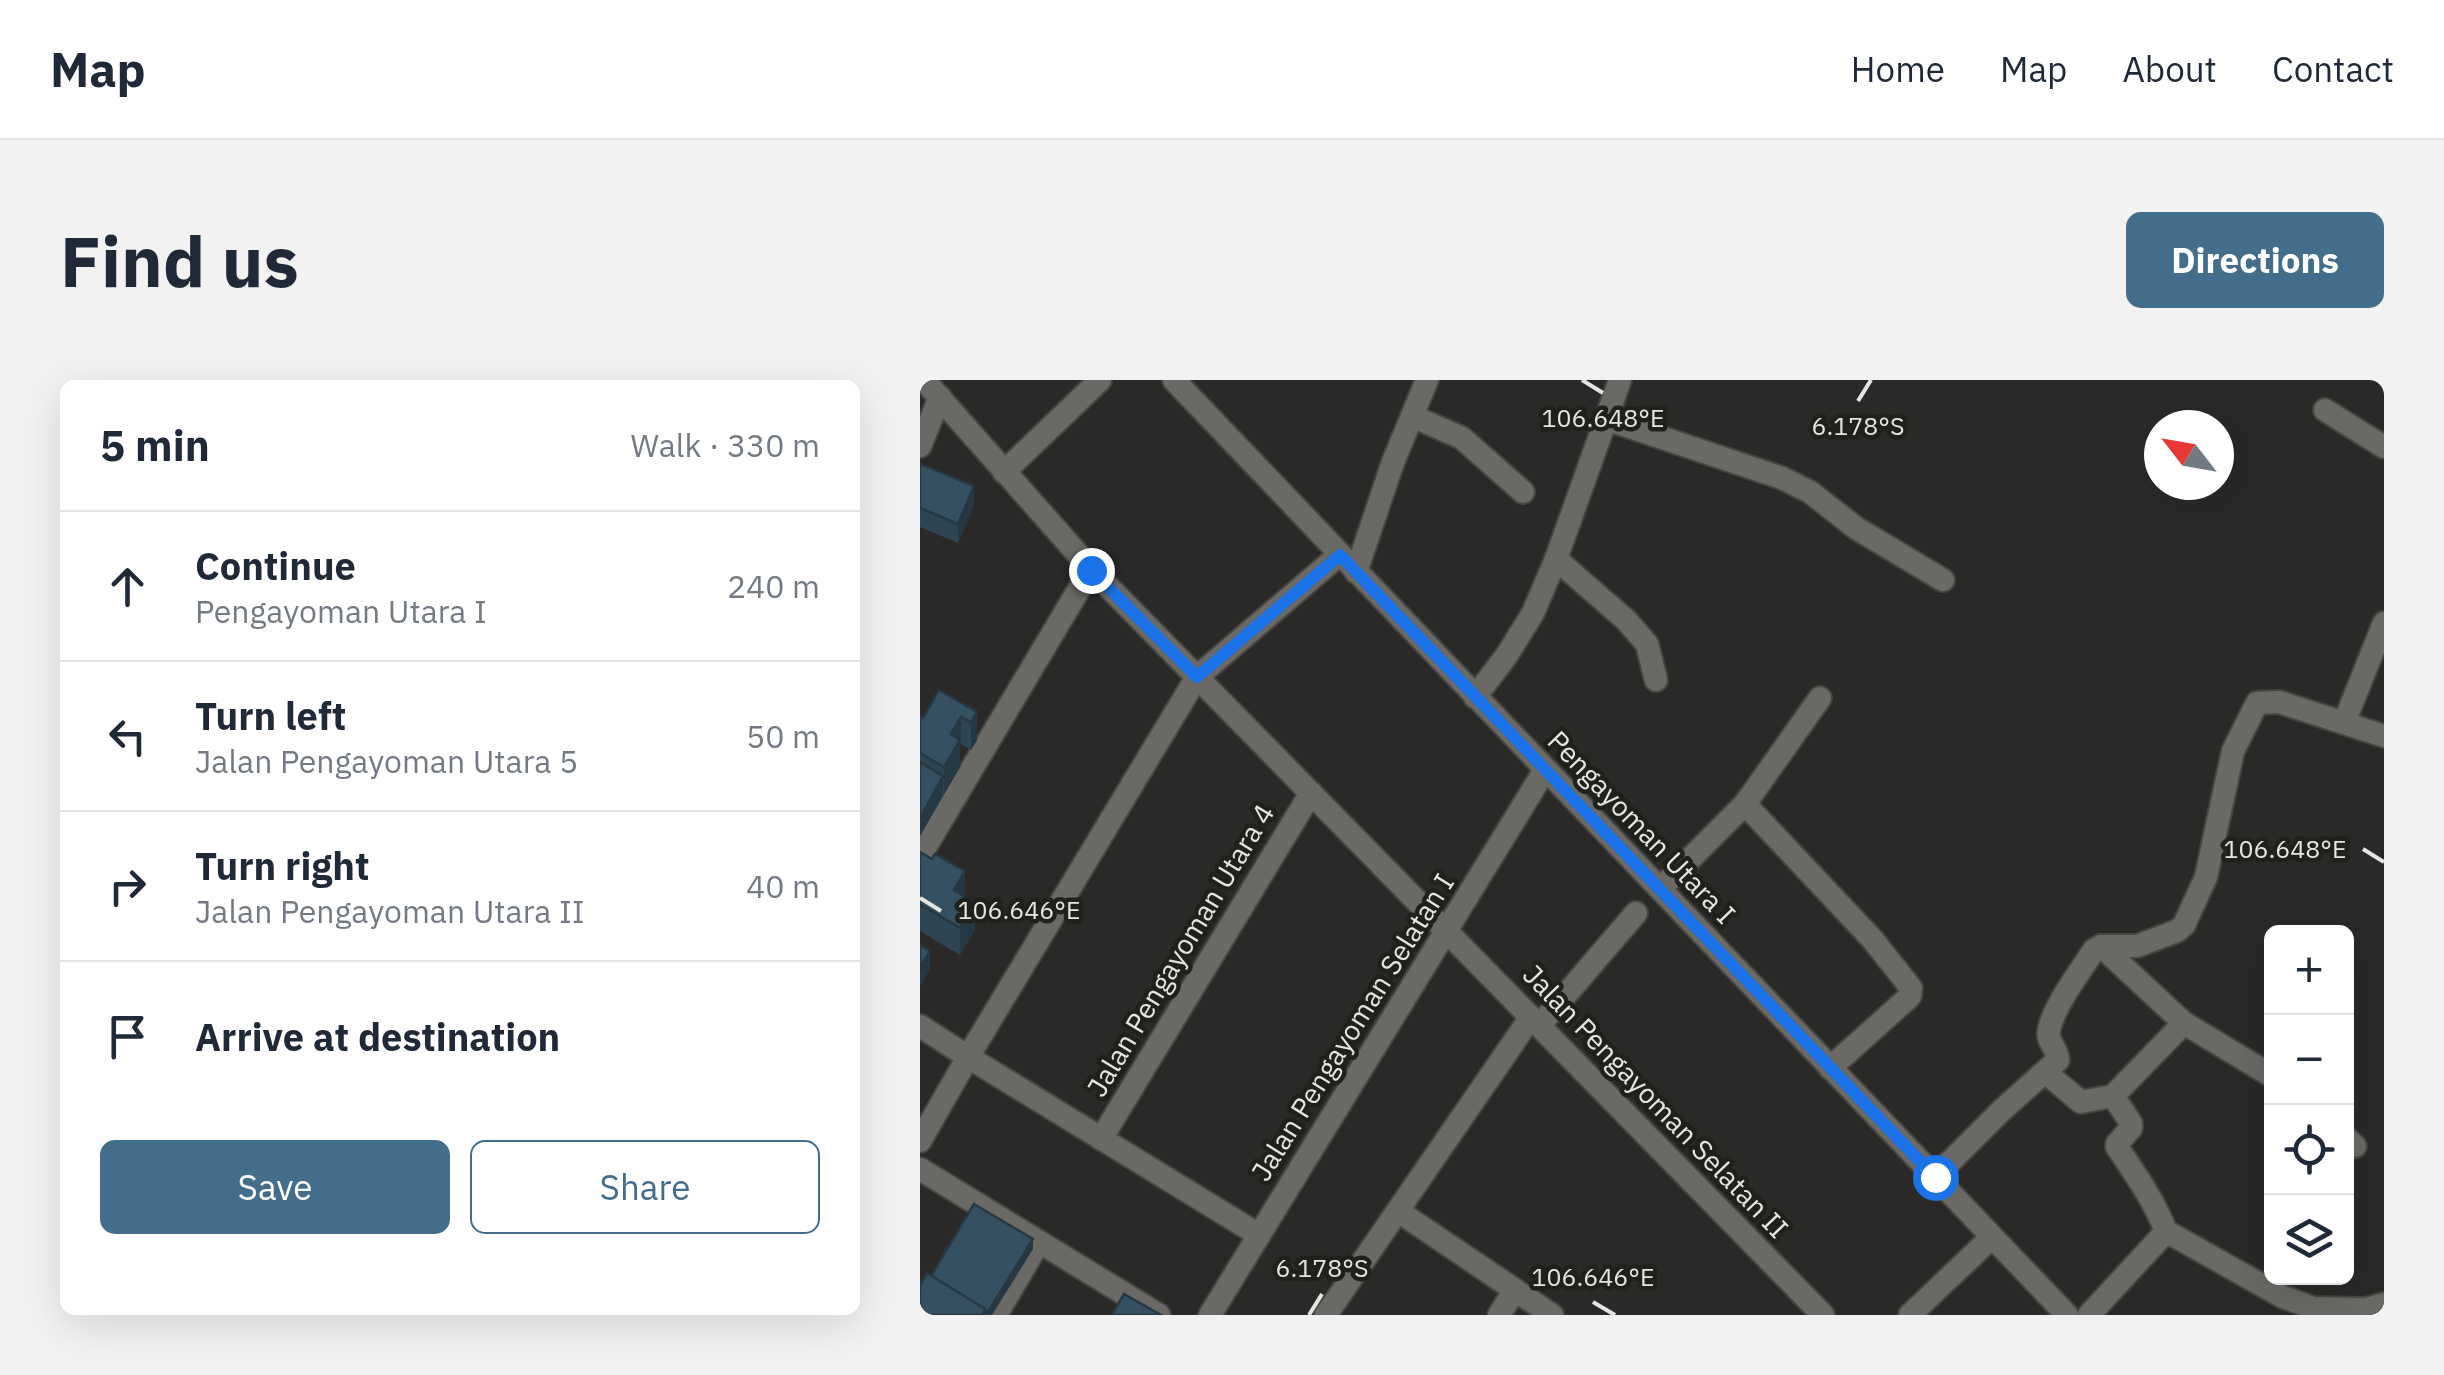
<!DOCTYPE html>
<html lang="en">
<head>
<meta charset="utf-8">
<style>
  body { margin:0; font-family:"IBM Plex Sans",sans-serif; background:#f2f2f3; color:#1f2937 }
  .controls { position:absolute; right:30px; bottom:30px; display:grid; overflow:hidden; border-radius:15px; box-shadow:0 10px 40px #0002 }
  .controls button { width:90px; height:90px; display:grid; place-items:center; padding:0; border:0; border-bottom:2px solid #e0e1e3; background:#fff; color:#1f2937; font:50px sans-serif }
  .compass { position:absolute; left:1224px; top:30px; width:90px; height:90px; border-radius:50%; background:#fff; box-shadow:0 10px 40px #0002; rotate:301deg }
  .stop { position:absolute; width:30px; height:30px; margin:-22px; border:8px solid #1a73e8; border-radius:50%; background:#fff }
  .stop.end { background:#1a73e8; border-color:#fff; box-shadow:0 2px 10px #0008 }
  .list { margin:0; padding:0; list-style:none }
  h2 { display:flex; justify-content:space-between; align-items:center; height:130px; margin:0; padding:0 40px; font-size:42px }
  h2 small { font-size:32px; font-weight:400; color:#747a83 }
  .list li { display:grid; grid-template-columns:65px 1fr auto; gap:30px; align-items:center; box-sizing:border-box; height:150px; padding:0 40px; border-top:2px solid #e0e1e3 }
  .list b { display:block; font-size:38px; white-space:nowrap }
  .list p { margin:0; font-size:32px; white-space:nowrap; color:#747a83 }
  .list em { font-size:32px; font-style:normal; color:#747a83 }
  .actions { display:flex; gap:20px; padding:30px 40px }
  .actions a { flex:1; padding:22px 0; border:2px solid #426e8b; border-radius:15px; text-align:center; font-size:35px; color:#426e8b }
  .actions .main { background:#426e8b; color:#fff }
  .icon { flex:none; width:55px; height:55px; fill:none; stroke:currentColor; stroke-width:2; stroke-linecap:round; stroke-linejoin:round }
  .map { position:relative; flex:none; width:1464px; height:935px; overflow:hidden; border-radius:15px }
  header { display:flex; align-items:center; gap:60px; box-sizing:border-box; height:140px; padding:0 50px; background:#fff; border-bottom:2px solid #e0e1e3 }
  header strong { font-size:48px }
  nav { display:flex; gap:55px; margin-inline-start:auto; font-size:35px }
  .intro { display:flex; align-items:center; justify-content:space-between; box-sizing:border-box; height:240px; padding:0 60px }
  h1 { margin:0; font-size:70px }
  .button { padding:25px 45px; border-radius:15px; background:#426e8b; color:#fff; font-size:35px; font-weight:700 }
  main { display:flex; gap:60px; padding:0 60px }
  aside { flex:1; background:#fff; border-radius:15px; box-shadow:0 10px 40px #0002 }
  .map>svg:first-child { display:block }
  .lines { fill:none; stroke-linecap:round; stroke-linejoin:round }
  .street-casing { stroke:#454543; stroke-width:26 }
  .street { stroke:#6a6966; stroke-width:22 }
  .wall { fill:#2e4553 }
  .shaded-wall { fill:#253843 }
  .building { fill:#355060; stroke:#253843; stroke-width:2.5 }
  .route { stroke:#1a73e8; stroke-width:12 }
  .ticks { fill:none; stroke:#e5e5e3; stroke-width:4 }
  .labels { text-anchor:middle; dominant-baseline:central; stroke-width:9; stroke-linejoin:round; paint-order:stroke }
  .street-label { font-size:28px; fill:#e5e5e3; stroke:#20201d }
  .ticks-label { font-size:25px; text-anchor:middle; fill:#e5e5e3; stroke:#20201d; stroke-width:9; stroke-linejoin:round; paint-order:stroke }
</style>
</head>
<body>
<header>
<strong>Map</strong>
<nav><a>Home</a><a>Map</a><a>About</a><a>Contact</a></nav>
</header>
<div class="intro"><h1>Find us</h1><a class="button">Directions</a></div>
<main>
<aside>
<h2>5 min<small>Walk · 330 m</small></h2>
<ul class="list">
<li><svg class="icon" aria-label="ahead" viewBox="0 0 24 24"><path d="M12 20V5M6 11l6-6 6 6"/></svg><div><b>Continue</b><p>Pengayoman Utara I</p></div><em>240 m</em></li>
<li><svg class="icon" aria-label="left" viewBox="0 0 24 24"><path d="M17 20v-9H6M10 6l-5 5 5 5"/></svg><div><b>Turn left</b><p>Jalan Pengayoman Utara 5</p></div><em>50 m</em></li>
<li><svg class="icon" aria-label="right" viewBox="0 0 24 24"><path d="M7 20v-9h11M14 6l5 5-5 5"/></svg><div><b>Turn right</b><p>Jalan Pengayoman Utara II</p></div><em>40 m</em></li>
<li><svg class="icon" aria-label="arrive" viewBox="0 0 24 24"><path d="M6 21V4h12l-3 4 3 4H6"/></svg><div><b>Arrive at destination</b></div></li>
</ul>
<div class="actions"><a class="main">Save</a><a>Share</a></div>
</aside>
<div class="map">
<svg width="1464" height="935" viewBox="0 0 1464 935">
  <rect width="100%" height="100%" fill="#2a2927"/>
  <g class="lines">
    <defs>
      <g id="street">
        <path d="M4 0 171 189 903 935"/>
        <path d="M254 0 1147 935"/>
        <path d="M1405 30 1464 67"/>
        <path d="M492 36 542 58 603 112"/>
        <path d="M686 39 862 98 890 112 936 148 1023 200"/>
        <path d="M0 66 20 17"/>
        <path d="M84 92 180 0"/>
        <path d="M636 179 706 240 727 264 736 300"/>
        <path d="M436 192 473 82 507 0"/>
        <path d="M555 317 587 275 613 233 636 179 700 0"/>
        <path d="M1424 343 1464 243"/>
        <path d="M825 424 953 560 991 608 990 616 987 619 910 688"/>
        <path d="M0 476 171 189"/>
        <path d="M740 509 825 424 900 318"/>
        <path d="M1181 566 1264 643 1352 696"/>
        <path d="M0 646 48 677 339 855"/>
        <path d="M619 646 716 533"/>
        <path d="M1125 692 1161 722 1193 716 1264 643"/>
        <path d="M1193 716 1211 743V748L1197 764V767C1216 795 1235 822 1247 854"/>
        <path d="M1426 758 1435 766"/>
        <path d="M181 759 391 413"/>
        <path d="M0 761 48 677 277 297 419 175"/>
        <path d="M0 789 239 935"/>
        <path d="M1015 797 1082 730 1138 680C1138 669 1126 661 1129 650 1134 625 1160 592 1174 570L1181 566H1217L1257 551 1264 545 1286 497 1313 371 1337 323 1359 322 1464 356"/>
        <path d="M478 831 632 935"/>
        <path d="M76 935 119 862"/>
        <path d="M290 935 625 390"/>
        <path d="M406 935 611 637"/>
        <path d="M579 935 595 910"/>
        <path d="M990 935 1072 857"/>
        <path d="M1169 935 1242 856 1251 854 1363 917 1394 928 1446 929 1464 924"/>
      </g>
    </defs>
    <use href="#street" class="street-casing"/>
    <use href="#street" class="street"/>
  </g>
  <g class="wall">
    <path d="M0 84 54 125 38 163 0 147Z"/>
    <path d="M57 332V360L51 370 41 364 40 366V387L0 456V336L3 338Z"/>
    <path d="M0 472 45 517 55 550 40 575 0 551Z"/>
  </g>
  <g class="shaded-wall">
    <path d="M54 106V125L38 163V144Z"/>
    <path d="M57 332V360L51 370V342Z"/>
    <path d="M41 337 40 387 24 414V387L31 354Z"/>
    <path d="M23 396V415L0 456V438Z"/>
    <path d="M45 491V519L34 510Z"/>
    <path d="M55 523V550L40 575V548Z"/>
    <path d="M10 571V589L0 607V588Z"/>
    <path d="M113 859V869L72 935H66Z"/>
  </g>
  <g class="building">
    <path d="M0 84 54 106 38 144 0 128Z"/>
    <path d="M19 310 57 332 51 342 41 337 31 354 40 360 24 387 0 373V336L3 338Z"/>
    <path d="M0 382 23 396 0 438Z"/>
    <path d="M0 472 12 479 15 474 45 491 34 510 55 523 40 548 0 524Z"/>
    <path d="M0 565 10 571 0 588Z"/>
    <path d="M54 824 113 859 66 935 65 929 11 896Z"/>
    <path d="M7 893 65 929 62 935H0V906Z"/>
    <path d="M204 914 241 935H192Z"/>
  </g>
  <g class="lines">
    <path class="route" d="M171 190 277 297 420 175 1015 797"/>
  </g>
  <path class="ticks" d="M662 0 683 13M938 21 951 0M1443 469 1464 482M0 518 21 531M673 922 695 935M389 935 402 914"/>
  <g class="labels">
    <g class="street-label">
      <text transform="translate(722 447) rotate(46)">Pengayoman Utara I</text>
      <text transform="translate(260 570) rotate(-59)">Jalan Pengayoman Utara 4</text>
      <text transform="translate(432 647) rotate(-58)">Jalan Pengayoman Selatan I</text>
      <text transform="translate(736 721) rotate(46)">Jalan Pengayoman Selatan II</text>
    </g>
  </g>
  <g class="ticks-label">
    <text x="683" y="47">106.648°E</text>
    <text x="938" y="55">6.178°S</text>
    <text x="1365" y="478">106.648°E</text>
    <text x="99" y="539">106.646°E</text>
    <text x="402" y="897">6.178°S</text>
    <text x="673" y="906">106.646°E</text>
  </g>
</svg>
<div class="controls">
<button>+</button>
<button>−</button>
<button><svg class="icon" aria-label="locate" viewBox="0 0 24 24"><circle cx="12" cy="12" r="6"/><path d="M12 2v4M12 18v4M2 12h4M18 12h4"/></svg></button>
<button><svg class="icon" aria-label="layers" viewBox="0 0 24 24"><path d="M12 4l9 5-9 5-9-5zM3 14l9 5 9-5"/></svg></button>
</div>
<svg class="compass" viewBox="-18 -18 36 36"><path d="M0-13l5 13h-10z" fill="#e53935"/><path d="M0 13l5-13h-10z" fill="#747a83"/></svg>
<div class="stop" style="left:1015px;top:797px"></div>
<div class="stop end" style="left:171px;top:190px"></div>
</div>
</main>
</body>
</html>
